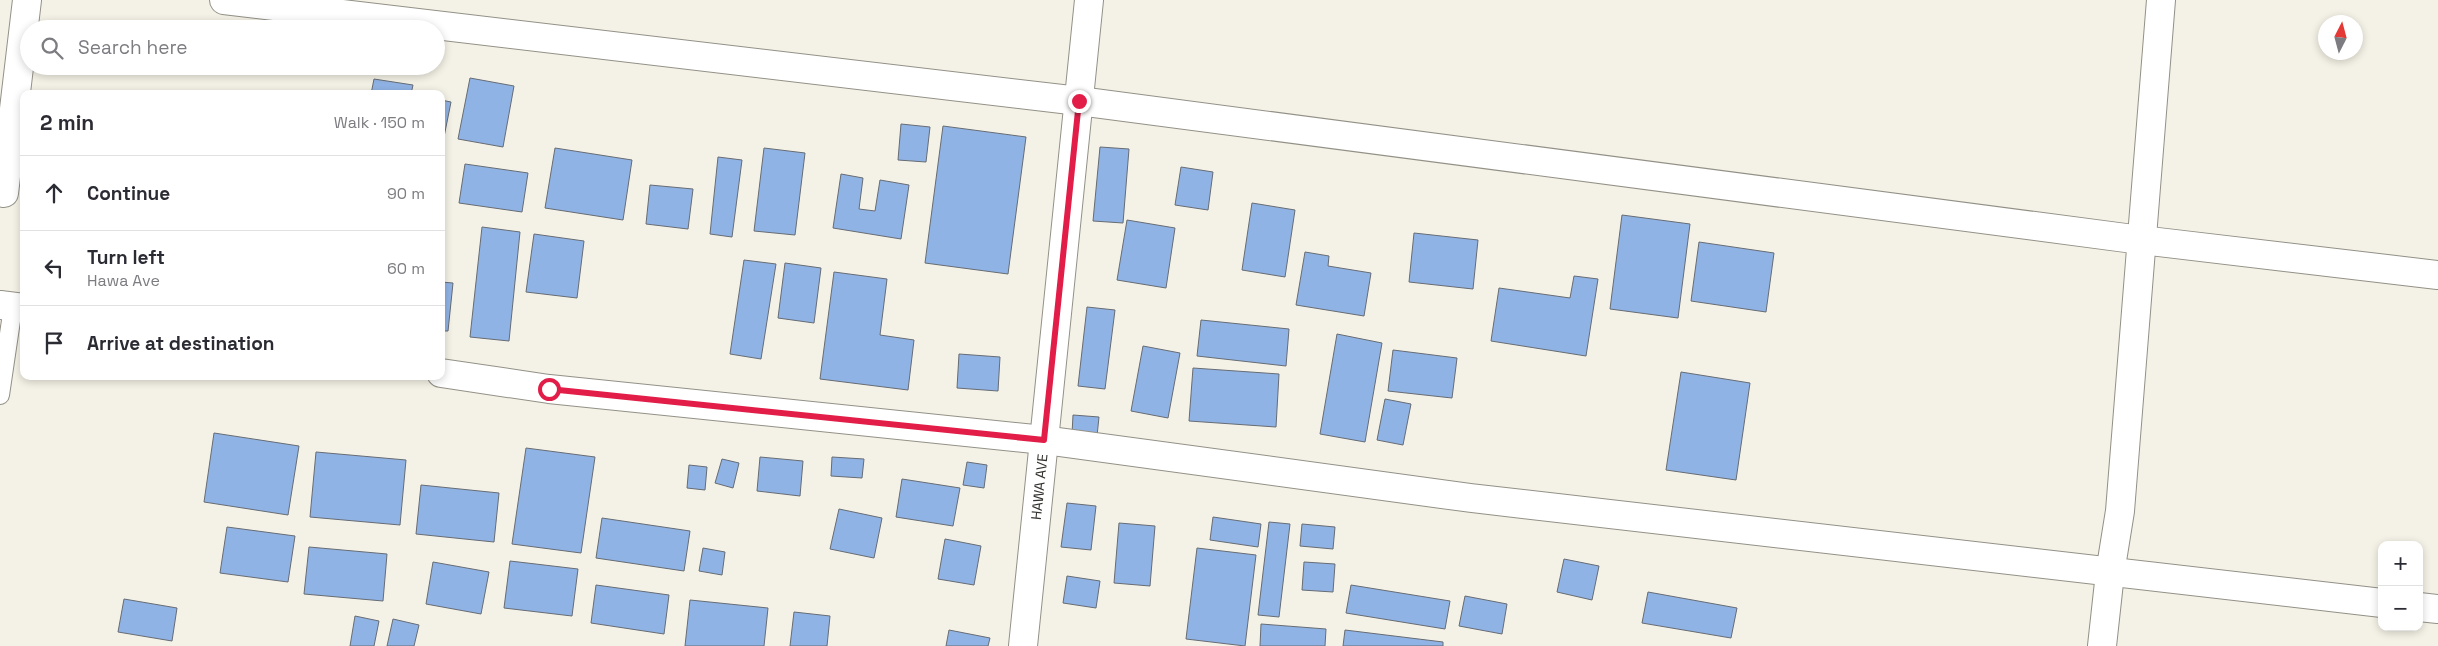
<!DOCTYPE html>
<html lang="en">
<head>
<meta charset="utf-8">
<style>
  body { margin:0; font-family:"Space Grotesk",sans-serif; background:#f2f2f3; color:#2b2b33 }
  .controls { position:absolute; right:15px; bottom:15px; display:grid; overflow:hidden; border-radius:10px; box-shadow:0 2px 8px #0003 }
  .controls button { width:45px; height:45px; display:grid; place-items:center; padding:0; border:0; border-bottom:1px solid #e1e1e2; background:#fff; color:#2b2b33; font:25px sans-serif }
  .compass { position:absolute; left:2318px; top:15px; width:45px; height:45px; border-radius:50%; background:#fff; box-shadow:0 2px 8px #0003; rotate:6deg }
  .stop { position:absolute; width:15px; height:15px; margin:-11px; border:4px solid #e11d48; border-radius:50%; background:#fff }
  .stop.end { background:#e11d48; border-color:#fff; box-shadow:0 1px 5px #0008 }
  .list { margin:0; padding:0; list-style:none }
  h2 { display:flex; justify-content:space-between; align-items:center; height:65px; margin:0; padding:0 20px; font-size:21px }
  h2 small { font-size:16px; font-weight:400; color:#7c7c81 }
  .list li { display:grid; grid-template-columns:32px 1fr auto; gap:15px; align-items:center; box-sizing:border-box; height:75px; padding:0 20px; border-top:1px solid #e1e1e2 }
  .list b { display:block; font-size:19px; white-space:nowrap }
  .list p { margin:0; font-size:16px; white-space:nowrap; color:#7c7c81 }
  .list em { font-size:16px; font-style:normal; color:#7c7c81 }
  .icon { flex:none; width:28px; height:28px; fill:none; stroke:currentColor; stroke-width:2; stroke-linecap:round; stroke-linejoin:round }
  .map { position:relative; flex:none; width:2438px; height:646px; overflow:hidden }
  .search { position:absolute; background:#fff; box-shadow:0 2px 8px #0003; left:20px; top:20px; width:425px; height:55px; display:flex; align-items:center; gap:12px; box-sizing:border-box; padding:0 18px; border-radius:28px; color:#7c7c81; font-size:19px }
  .panel { position:absolute; background:#fff; box-shadow:0 2px 8px #0003; left:20px; top:90px; width:425px; height:290px; border-radius:10px }
  .map>svg:first-child { display:block }
  .building { fill:#90b3e5; stroke:#666c74 }
  .lines { fill:none; stroke-linecap:round; stroke-linejoin:round }
  .service-casing { stroke:#939187; stroke-width:20 }
  .minor-casing { stroke:#939187; stroke-width:30 }
  .tertiary-casing { stroke:#939187; stroke-width:30 }
  .service { stroke:#fff; stroke-width:18 }
  .minor { stroke:#fff; stroke-width:28 }
  .tertiary { stroke:#fff; stroke-width:28 }
  .route { stroke:#e11d48; stroke-width:6 }
  .labels { text-anchor:middle; dominant-baseline:central; stroke-width:5; stroke-linejoin:round; paint-order:stroke }
  .street-label { font-size:14px; fill:#34332f; stroke:#fffefc }
</style>
</head>
<body>
<div class="map">
<svg width="2438" height="646" viewBox="0 0 2438 646">
  <rect width="100%" height="100%" fill="#f4f1e6"/>
  <g class="building">
    <path d="M470 78 514 86 503 147 458 139Z"/>
    <path d="M374 79 413 85 411 94H371Z"/>
    <path d="M441 100 451 102 444 137H441Z"/>
    <path d="M901 124 930 127 926 162 898 160Z"/>
    <path d="M943 126 1026 137 1008 274 925 263Z"/>
    <path d="M1100 147 1129 149 1123 223 1093 221Z"/>
    <path d="M555 148 632 160 623 220 545 208Z"/>
    <path d="M764 148 805 153 795 235 754 231Z"/>
    <path d="M718 157 742 160 732 237 710 234Z"/>
    <path d="M465 164 528 173 522 212 459 203Z"/>
    <path d="M1181 167 1213 172 1208 210 1175 205Z"/>
    <path d="M841 174 863 178 859 209 875 211 880 180 909 185 901 239 833 228Z"/>
    <path d="M650 185 693 189 688 229 646 224Z"/>
    <path d="M1252 203 1295 210 1285 277 1242 270Z"/>
    <path d="M1622 215 1690 224 1678 318 1610 309Z"/>
    <path d="M1127 220 1175 228 1166 288 1117 280Z"/>
    <path d="M482 227 520 232 509 341 470 337Z"/>
    <path d="M1414 233 1478 240 1473 289 1409 282Z"/>
    <path d="M534 234 584 241 577 298 526 292Z"/>
    <path d="M1699 242 1774 253 1766 312 1691 301Z"/>
    <path d="M1305 252 1329 256 1328 266 1371 273 1364 316 1296 305Z"/>
    <path d="M744 260 776 264 761 359 730 354Z"/>
    <path d="M785 263 821 268 814 323 778 318Z"/>
    <path d="M834 272 887 279 880 335 914 340 908 390 820 379Z"/>
    <path d="M1574 276 1598 279 1586 356 1491 341 1499 288 1570 298Z"/>
    <path d="M441 282 453 283 448 331H441Z"/>
    <path d="M1087 307 1115 310 1105 389 1078 386Z"/>
    <path d="M1201 320 1289 329 1286 366 1197 356Z"/>
    <path d="M1337 334 1382 343 1365 442 1320 434Z"/>
    <path d="M1143 346 1180 353 1168 418 1131 411Z"/>
    <path d="M1393 350 1457 358 1452 398 1388 391Z"/>
    <path d="M959 354 1000 357 998 391 957 388Z"/>
    <path d="M1193 368 1279 374 1276 427 1189 421Z"/>
    <path d="M1681 372 1750 383 1736 480 1666 470Z"/>
    <path d="M1385 399 1411 404 1403 445 1377 440Z"/>
    <path d="M1073 415 1099 417 1097 436 1072 434Z"/>
    <path d="M214 433 299 446 288 515 204 502Z"/>
    <path d="M526 448 595 457 581 553 512 544Z"/>
    <path d="M316 452 406 460 400 525 310 517Z"/>
    <path d="M760 457 803 461 800 496 757 491Z"/>
    <path d="M832 457 864 459 862 478 831 476Z"/>
    <path d="M722 459 739 463 733 488 715 483Z"/>
    <path d="M967 462 987 465 984 488 963 485Z"/>
    <path d="M689 465 707 467 705 490 687 488Z"/>
    <path d="M902 479 960 488 953 526 896 517Z"/>
    <path d="M421 485 499 493 494 542 416 534Z"/>
    <path d="M1067 503 1096 506 1091 550 1061 547Z"/>
    <path d="M839 509 882 518 874 558 830 549Z"/>
    <path d="M1213 517 1261 524 1258 547 1210 540Z"/>
    <path d="M602 518 690 531 684 571 596 558Z"/>
    <path d="M1269 522 1290 524 1279 617 1258 615Z"/>
    <path d="M1119 523 1155 526 1150 586 1114 583Z"/>
    <path d="M1302 524 1335 527 1333 549 1300 546Z"/>
    <path d="M227 527 295 536 288 582 220 573Z"/>
    <path d="M945 539 981 546 974 585 938 579Z"/>
    <path d="M309 547 387 554 383 601 304 594Z"/>
    <path d="M703 548 725 552 722 575 699 571Z"/>
    <path d="M1197 548 1256 555 1245 646 1186 639Z"/>
    <path d="M1564 559 1599 566 1592 600 1557 592Z"/>
    <path d="M510 561 578 569 572 616 504 608Z"/>
    <path d="M433 562 489 572 481 614 426 604Z"/>
    <path d="M1304 562 1335 564 1333 592 1302 590Z"/>
    <path d="M1067 576 1100 581 1096 608 1063 603Z"/>
    <path d="M596 585 669 595 664 634 591 623Z"/>
    <path d="M1351 585 1450 601 1445 629 1346 613Z"/>
    <path d="M1648 592 1737 608 1731 638 1642 623Z"/>
    <path d="M1465 596 1507 604 1502 634 1459 626Z"/>
    <path d="M124 599 177 608 172 641 118 632Z"/>
    <path d="M690 600 768 608 764 646H685Z"/>
    <path d="M794 612 830 616 827 646H790Z"/>
    <path d="M355 616 379 621 374 646H350Z"/>
    <path d="M393 619 419 625 414 646H387Z"/>
    <path d="M1261 624 1326 629 1325 646H1260Z"/>
    <path d="M949 630 990 638 988 646H946Z"/>
    <path d="M1345 630 1443 642V646H1343Z"/>
  </g>
  <g class="lines">
    <defs>
      <path id="service" d="M0 395 13 307"/>
      <g id="minor">
        <path d="M224 0 1079 101 2141 240 2438 275"/>
        <path d="M4 193 27 0"/>
        <path d="M0 305 24 308"/>
        <path d="M441 373 549 389 1044 440 1471 498 2382 603"/>
        <path d="M2419 607 2438 609"/>
        <path d="M2102 646 2110 573 2120 511 2161 0"/>
      </g>
      <g id="tertiary">
        <path id="s1" d="M1023 646 1089 0"/>
      </g>
    </defs>
    <use href="#service" class="service-casing"/>
    <use href="#minor" class="minor-casing"/>
    <use href="#tertiary" class="tertiary-casing"/>
    <use href="#service" class="service"/>
    <use href="#minor" class="minor"/>
    <use href="#tertiary" class="tertiary"/>
  </g>
  <g class="lines">
    <path class="route" d="M549 389 1044 440 1079 101"/>
  </g>
  <g class="labels">
    <g class="street-label">
      <text stroke="none"><textPath href="#s1" startOffset="160">HAWA AVE</textPath></text>
    </g>
  </g>
</svg>
<div class="controls">
<button>+</button>
<button>−</button>
</div>
<svg class="compass" viewBox="-18 -18 36 36"><path d="M0-13l5 13h-10z" fill="#e53935"/><path d="M0 13l5-13h-10z" fill="#7c7c81"/></svg>
<div class="stop" style="left:549px;top:389px"></div>
<div class="stop end" style="left:1079px;top:101px"></div>
<div class="search"><svg class="icon" aria-label="search" viewBox="0 0 24 24"><circle cx="10" cy="10" r="6"/><path d="M15 15l6 6"/></svg>Search here</div>
<section class="panel">
<h2>2 min<small>Walk · 150 m</small></h2>
<ul class="list">
<li><svg class="icon" aria-label="ahead" viewBox="0 0 24 24"><path d="M12 20V5M6 11l6-6 6 6"/></svg><div><b>Continue</b></div><em>90 m</em></li>
<li><svg class="icon" aria-label="left" viewBox="0 0 24 24"><path d="M17 20v-9H6M10 6l-5 5 5 5"/></svg><div><b>Turn left</b><p>Hawa Ave</p></div><em>60 m</em></li>
<li><svg class="icon" aria-label="arrive" viewBox="0 0 24 24"><path d="M6 21V4h12l-3 4 3 4H6"/></svg><div><b>Arrive at destination</b></div></li>
</ul>
</section>
</div>
</body>
</html>
